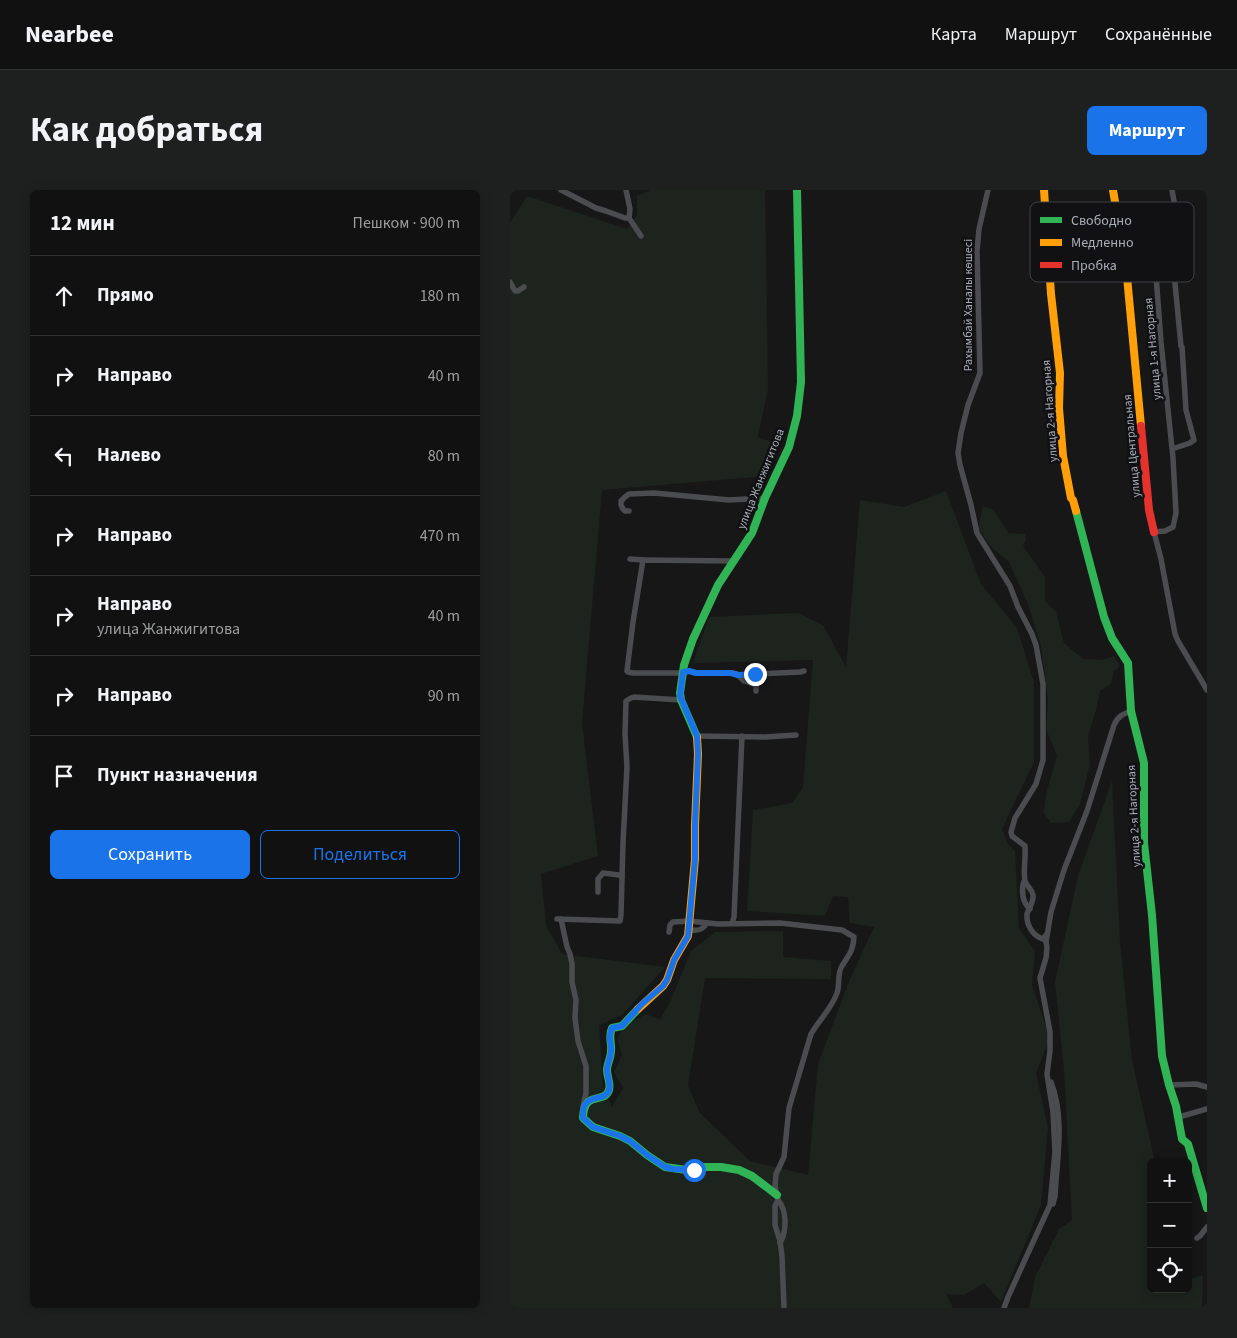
<!DOCTYPE html>
<html lang="ru">
<head>
<meta charset="utf-8">
<style>
  body { margin:0; font-family:"Source Sans 3",sans-serif; background:#1e1f1f; color:#f1f3f6 }
  .controls { position:absolute; right:15px; bottom:15px; display:grid; overflow:hidden; border-radius:8px; box-shadow:0 2px 12px #0003 }
  .controls button { width:45px; height:45px; display:grid; place-items:center; padding:0; border:0; border-bottom:1px solid #303131; background:#111; color:#f1f3f6; font:25px sans-serif }
  .stop { position:absolute; width:15px; height:15px; margin:-11px; border:4px solid #1a73e8; border-radius:50%; background:#fff }
  .stop.end { background:#1a73e8; border-color:#fff; box-shadow:0 1px 5px #0008 }
  .list { margin:0; padding:0; list-style:none }
  h2 { display:flex; justify-content:space-between; align-items:center; height:65px; margin:0; padding:0 20px; font-size:21px }
  h2 small { font-size:16px; font-weight:400; color:#9c9d9f }
  .list li { display:grid; grid-template-columns:32px 1fr auto; gap:15px; align-items:center; box-sizing:border-box; height:80px; padding:0 20px; border-top:1px solid #303131 }
  .list b { display:block; font-size:19px; white-space:nowrap }
  .list p { margin:0; font-size:16px; white-space:nowrap; color:#9c9d9f }
  .list em { font-size:16px; font-style:normal; color:#9c9d9f }
  .actions { display:flex; gap:10px; padding:15px 20px }
  .actions a { flex:1; padding:11px 0; border:1px solid #1a73e8; border-radius:8px; text-align:center; font-size:18px; color:#1a73e8 }
  .actions .main { background:#1a73e8; color:#fff }
  .icon { flex:none; width:28px; height:28px; fill:none; stroke:currentColor; stroke-width:2; stroke-linecap:round; stroke-linejoin:round }
  .map { position:relative; flex:none; width:697px; height:1118px; overflow:hidden; border-radius:8px }
  header { display:flex; align-items:center; gap:30px; box-sizing:border-box; height:70px; padding:0 25px; background:#111; border-bottom:1px solid #303131 }
  header strong { font-size:24px }
  nav { display:flex; gap:28px; margin-inline-start:auto; font-size:18px }
  .intro { display:flex; align-items:center; justify-content:space-between; box-sizing:border-box; height:120px; padding:0 30px }
  h1 { margin:0; font-size:35px }
  .button { padding:12px 22px; border-radius:8px; background:#1a73e8; color:#fff; font-size:18px; font-weight:700 }
  main { display:flex; gap:30px; padding:0 30px }
  aside { flex:1; background:#111; border-radius:8px; box-shadow:0 2px 12px #0003 }
  .map>svg:first-child { display:block }
  .green { fill:#1d241e }
  .lines { fill:none; stroke-linecap:round; stroke-linejoin:round }
  .street { stroke:#4b4c50; stroke-width:5.5 }
  .fast { stroke:#30b455; stroke-width:8 }
  .slow { stroke:#ff9f0a; stroke-width:8 }
  .jam { stroke:#e5322d; stroke-width:8 }
  .route { stroke:#1a73e8; stroke-width:6 }
  .labels { text-anchor:middle; dominant-baseline:central; stroke-width:5; stroke-linejoin:round; paint-order:stroke }
  .street-label { font-size:12px; fill:#a8adb8; stroke:#111113 }
  .key { fill:#111113; stroke:#3e4045; stroke-width:1 }
  .key-label { font-size:14px; fill:#a8adb8 }
</style>
</head>
<body>
<header>
<strong>Nearbee</strong>
<nav><a>Карта</a><a>Маршрут</a><a>Сохранённые</a></nav>
</header>
<div class="intro"><h1>Как добраться</h1><a class="button">Маршрут</a></div>
<main>
<aside>
<h2>12 мин<small>Пешком · 900 m</small></h2>
<ul class="list">
<li><svg class="icon" aria-label="ahead" viewBox="0 0 24 24"><path d="M12 20V5M6 11l6-6 6 6"/></svg><div><b>Прямо</b></div><em>180 m</em></li>
<li><svg class="icon" aria-label="right" viewBox="0 0 24 24"><path d="M7 20v-9h11M14 6l5 5-5 5"/></svg><div><b>Направо</b></div><em>40 m</em></li>
<li><svg class="icon" aria-label="left" viewBox="0 0 24 24"><path d="M17 20v-9H6M10 6l-5 5 5 5"/></svg><div><b>Налево</b></div><em>80 m</em></li>
<li><svg class="icon" aria-label="right" viewBox="0 0 24 24"><path d="M7 20v-9h11M14 6l5 5-5 5"/></svg><div><b>Направо</b></div><em>470 m</em></li>
<li><svg class="icon" aria-label="right" viewBox="0 0 24 24"><path d="M7 20v-9h11M14 6l5 5-5 5"/></svg><div><b>Направо</b><p>улица Жанжигитова</p></div><em>40 m</em></li>
<li><svg class="icon" aria-label="right" viewBox="0 0 24 24"><path d="M7 20v-9h11M14 6l5 5-5 5"/></svg><div><b>Направо</b></div><em>90 m</em></li>
<li><svg class="icon" aria-label="arrive" viewBox="0 0 24 24"><path d="M6 21V4h12l-3 4 3 4H6"/></svg><div><b>Пункт назначения</b></div></li>
</ul>
<div class="actions"><a class="main">Сохранить</a><a>Поделиться</a></div>
</aside>
<div class="map">
<svg width="697" height="1118" viewBox="0 0 697 1118">
  <rect width="100%" height="100%" fill="#171717"/>
  <g class="green">
    <path d="M141 0H255L258 199 248 247 269 255 256 286 92 300 72 533 88 666 31 684 36 735 52 764 155 777 112 825 89 835 93 896 102 917 113 898 104 882 112 865C111 860 108 854 108 849 110 837 127 829 136 824L150 830 160 812 181 761 205 742 273 741V767L321 771V789L195 788 178 896 190 923 240 971 298 985 308 874 340 789 364 737 340 733 338 707 323 706 315 726 237 721 243 620 282 613 293 597 303 470 183 473 199 427 288 423 313 435 336 477 350 310 394 317 436 301 471 394 507 438 524 492V572L492 639 498 654 505 661 509 738 525 761 522 795 540 848 526 883 538 938 531 1015 491 1112 474 1093 454 1105 436 1104 443 1118H0V33L17 6 117 39 127 25V6Z"/>
    <path d="M473 316 484 320 498 343 515 344 516 350 513 356 535 387V411L546 422 554 453 573 469 591 470 604 466 610 476 604 481 601 494 590 501 586 520 578 546 580 574 570 614 559 632 541 633 534 623 536 604 547 566 536 539 538 511 531 456 518 414 499 372 481 357 468 338Z"/>
    <path d="M602 591 610 752 622 870 645 972H641V1099H678V1090L693 1085 692 1118H519L525 1087 549 1039 562 1030 554 880 545 792 568 686Z"/>
  </g>
  <g class="lines">
    <g class="street">
      <path d="M51 0 86 18 96 21 115 28H119L120 19 116 0"/>
      <path d="M478 0 469 39 467 61 470 183 458 215 451 243 448 263 450 275 461 315 467 343 500 396 508 417 522 444 526 455 533 494V570L526 594 505 628 501 642 502 646 515 656C516 668 513 680 515 691 517 697 522 699 523 705 524 712 519 717 517 724 516 735 523 746 533 749L537 744"/>
      <path d="M662 0 668 33"/>
      <path d="M119 28 131 46"/>
      <path d="M0 92 5 101H8L14 97"/>
      <path d="M662 259 680 253 684 250 676 220 672 157 671 156 664 83 659 79H649L646 85 651 152 663 268 666 323 663 337 655 341 644 342 651 369 665 444 668 451 697 500"/>
      <path d="M119 321H115L113 319 111 315V311L115 307 119 304 144 303 219 310 255 308"/>
      <path d="M120 369 133 370"/>
      <path d="M223 371 133 370 123 432 117 481 118 482 123 483H173L179 481 186 483H221L227 484 234 491 246 495V501"/>
      <path d="M228 485 290 482 294 481"/>
      <path d="M187 546 255 547 286 545"/>
      <path d="M514 691C511 700 512 712 520 719"/>
      <path d="M88 702V689L93 683 109 685 112 687"/>
      <path d="M47 729 110 731 111 725 113 653 117 577 115 544 116 511 121 508 124 507 171 510"/>
      <path d="M51 729 57 757 60 764 62 774V792L66 810 65 828 68 851 76 876V903L73 916"/>
      <path d="M222 733 224 727 232 546"/>
      <path d="M179 735V736L181 740C188 741 193 740 197 733"/>
      <path d="M159 742 160 735 163 732 179 731 208 734 270 733 332 740 344 747C343 762 339 764 332 776 327 783 330 795 327 803 322 818 309 830 301 844L279 918 274 967 266 984 265 996 268 1010 265 1016V1035L270 1051 272 1066 274 1118"/>
      <path d="M541 892C555 928 547 968 545 1006L543 1014"/>
      <path d="M659 895 686 894 697 897"/>
      <path d="M669 927 697 919"/>
      <path d="M268 1010C277 1020 277 1041 270 1053"/>
      <path d="M687 1048 690 1046 697 1037"/>
      <path d="M494 1118 498 1107 540 1015 545 962 543 922 537 884 540 861V842L530 788 536 768 537 757 536 752 541 722 554 680 577 621 604 535C608 526 613 524 621 521"/>
    </g>
    <g class="fast">
      <path d="M566 321 594 427 602 448 618 473 621 521 634 573V653L642 725 652 866 659 895 666 916 672 949 678 954 697 1018"/>
      <path d="M187 547 171 510 170 503 174 475 183 449 208 395 242 343 255 308 279 257 287 226 291 192 287 0"/>
      <path d="M128 819 112 836 102 838C98 846 102 853 101 861 101 868 97 874 97 880 97 887 101 893 99 900 94 915 74 899 73 928L83 937 110 946 120 951 137 965 155 977 184 981 195 977H211L229 980 242 986 267 1005"/>
    </g>
    <g class="slow">
      <path d="M534 0 541 104 550 183 549 218 553 266 561 308 563 310 566 321"/>
      <path d="M603 0 616 76 631 236"/>
      <path d="M128 819 153 796 157 790 164 770 178 746 185 669V635L188 564 187 547"/>
    </g>
    <path class="jam" d="M631 236 639 320 644 342"/>
  </g>
  <g class="lines">
    <path class="route" d="M184 980 163 979 155 977 137 965 120 951 110 946 83 937 73 928C71 900 95 914 99 900 101 893 97 886 97 880 97 874 101 867 101 861 102 852 97 847 102 838L112 836 132 814 153 796 157 790 164 770 178 746 185 669V635L188 564 187 546 170 506 173 482 179 481 186 483H221L228 485 245 484"/>
  </g>
  <g class="labels">
    <g class="street-label">
      <text transform="translate(458 115) rotate(-90)">Рахымбай Ханалы көшесі</text>
      <text transform="translate(643 159) rotate(-95)">улица 1-я Нагорная</text>
      <text transform="translate(540 221) rotate(-94)">улица 2-я Нагорная</text>
      <text transform="translate(622 256) rotate(-95)">улица Центральная</text>
      <text transform="translate(251 289) rotate(-68)">улица Жанжигитова</text>
      <text transform="translate(624 626) rotate(-93)">улица 2-я Нагорная</text>
    </g>
  </g>
  <rect x="520" y="12" width="164" height="80" rx="8" class="key"/>
  <rect x="530" y="27" width="22" height="6" fill="#30b455"/>
  <rect x="530" y="49" width="22" height="7" fill="#ff9f0a"/>
  <rect x="530" y="72" width="22" height="6" fill="#e5322d"/>
  <g class="key-label">
    <text x="561" y="35">Свободно</text>
    <text x="561" y="57">Медленно</text>
    <text x="561" y="80">Пробка</text>
  </g>
</svg>
<div class="controls">
<button>+</button>
<button>−</button>
<button><svg class="icon" aria-label="locate" viewBox="0 0 24 24"><circle cx="12" cy="12" r="6"/><path d="M12 2v4M12 18v4M2 12h4M18 12h4"/></svg></button>
</div>
<div class="stop" style="left:184px;top:980px"></div>
<div class="stop end" style="left:245px;top:484px"></div>
</div>
</main>
</body>
</html>
